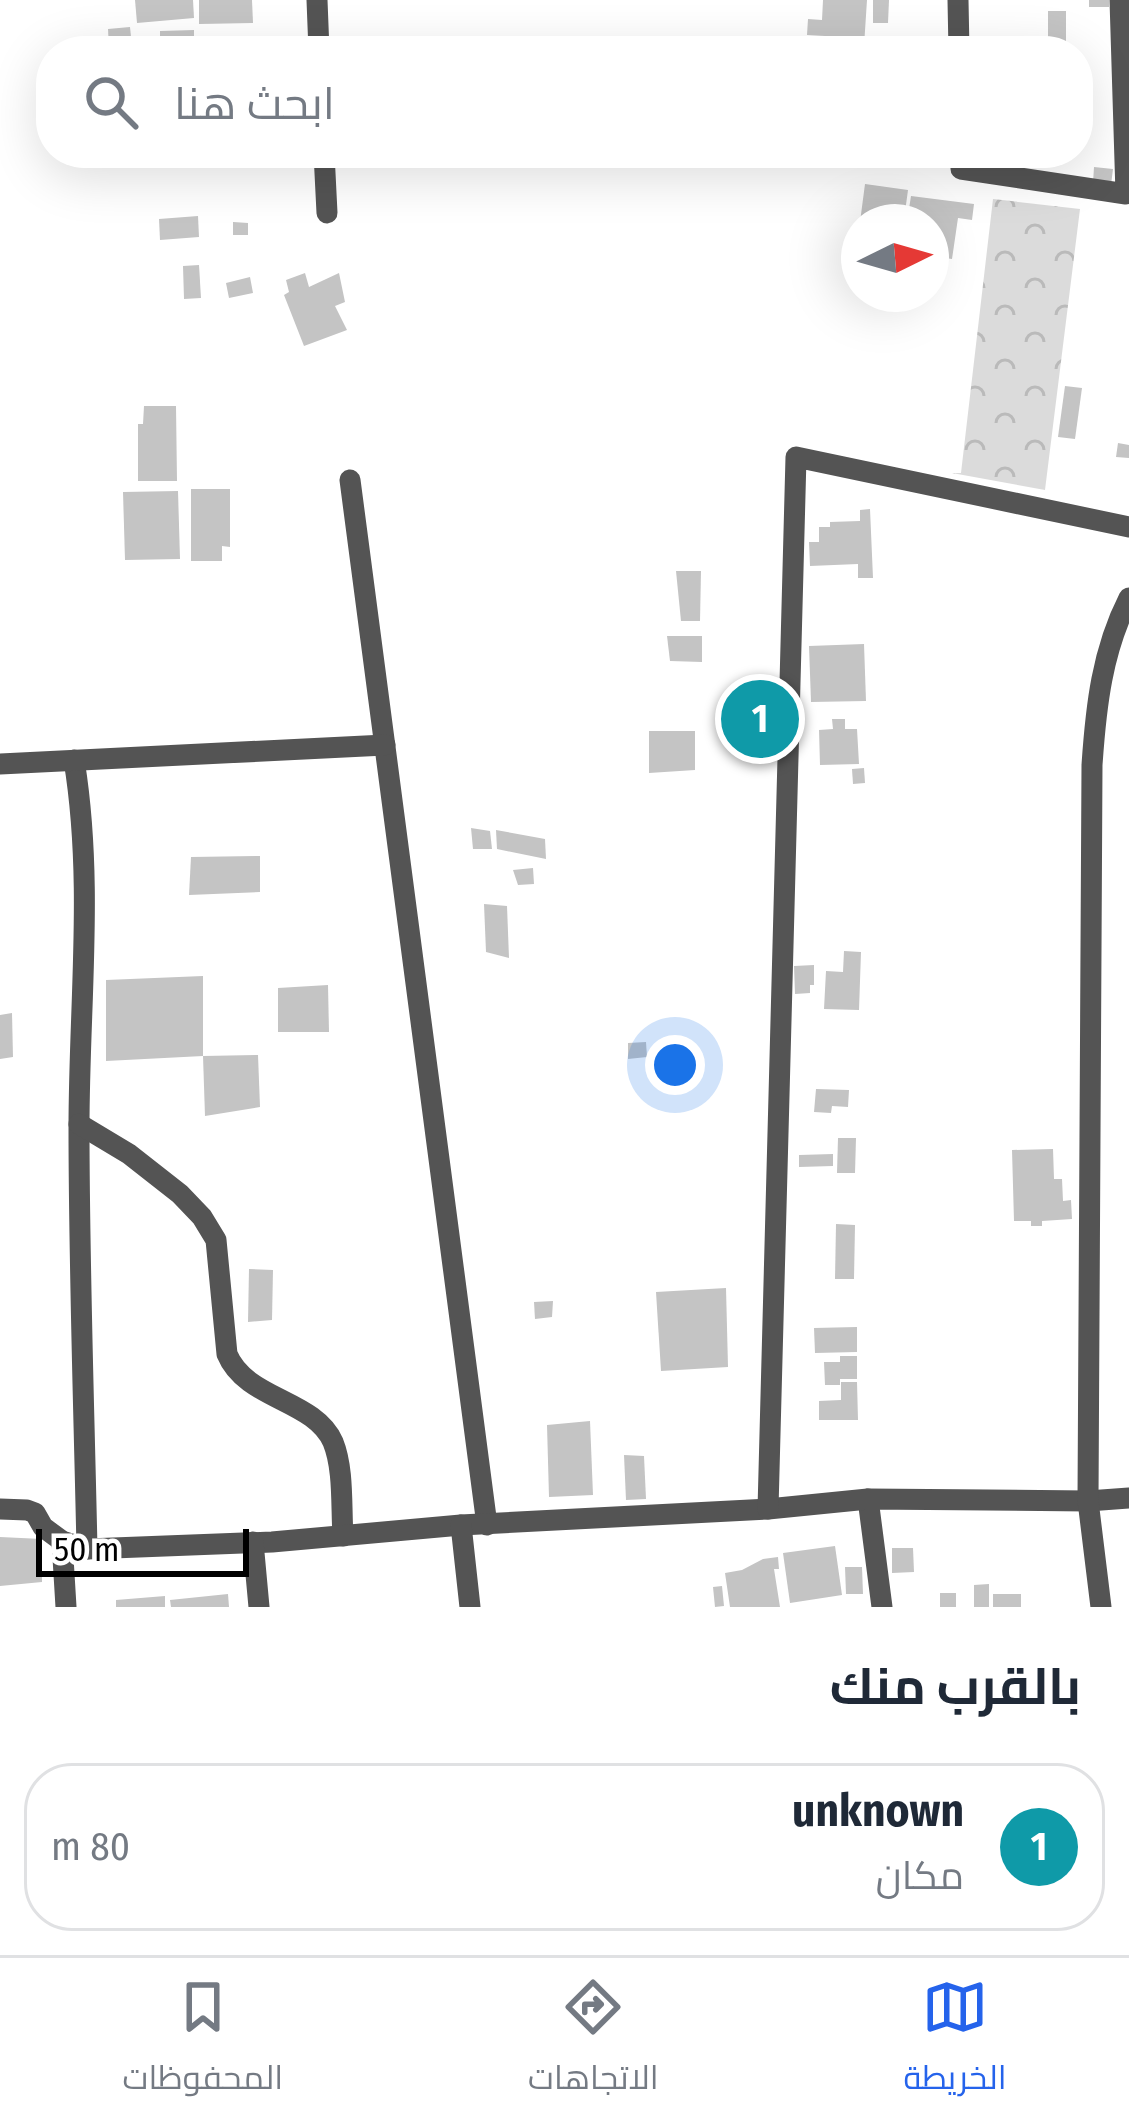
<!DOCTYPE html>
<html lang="ar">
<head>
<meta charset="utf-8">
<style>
  body { margin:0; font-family:"Fira Sans Condensed",Cairo,sans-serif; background:#f6f6f7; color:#1f2937; direction:rtl }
  .compass { position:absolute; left:841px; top:204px; width:108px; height:108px; border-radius:50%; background:#fff; box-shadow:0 12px 48px #0002; rotate:85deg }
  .scale { position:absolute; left:36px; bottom:30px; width:213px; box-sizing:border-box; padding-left:12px; border:6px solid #000; border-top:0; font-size:33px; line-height:42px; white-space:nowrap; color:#000; -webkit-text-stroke:9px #fff; paint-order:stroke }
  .you { position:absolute; left:675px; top:1065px; width:42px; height:42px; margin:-30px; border:9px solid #fff; border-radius:50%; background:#1a73e8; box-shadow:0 0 0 18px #1a73e833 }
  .badge { display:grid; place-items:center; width:78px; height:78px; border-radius:50%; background:#2563eb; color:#fff; font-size:39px; font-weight:700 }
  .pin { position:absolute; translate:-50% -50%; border:6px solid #fff; box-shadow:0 3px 12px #0006 }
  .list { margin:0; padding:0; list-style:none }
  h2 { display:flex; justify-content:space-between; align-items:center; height:156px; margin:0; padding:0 48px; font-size:51px }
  h2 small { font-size:39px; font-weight:400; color:#747a83 }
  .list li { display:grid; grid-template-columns:78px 1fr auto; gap:36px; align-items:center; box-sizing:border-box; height:168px; margin:0 24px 24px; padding:0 24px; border:3px solid #e0e1e3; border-radius:48px }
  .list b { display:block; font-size:45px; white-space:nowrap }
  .list p { margin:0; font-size:39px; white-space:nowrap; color:#747a83 }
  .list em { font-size:39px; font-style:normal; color:#747a83 }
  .icon { flex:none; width:66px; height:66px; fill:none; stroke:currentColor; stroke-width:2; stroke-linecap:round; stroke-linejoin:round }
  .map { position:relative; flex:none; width:1129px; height:1607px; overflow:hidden; direction:ltr }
  .search { position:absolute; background:#fff; box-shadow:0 12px 48px #0002; left:36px; right:36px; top:36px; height:132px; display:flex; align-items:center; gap:30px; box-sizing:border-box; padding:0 42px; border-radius:48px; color:#747a83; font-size:45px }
  .sheet { height:348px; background:#fff }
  nav { display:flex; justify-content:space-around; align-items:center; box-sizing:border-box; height:168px; border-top:3px solid #e0e1e3; background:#fff; font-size:33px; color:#747a83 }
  nav a { display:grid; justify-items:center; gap:6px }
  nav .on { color:#2563eb }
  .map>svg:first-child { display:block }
  .park { fill:url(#park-crowns) }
  .building { fill:#c4c4c4 }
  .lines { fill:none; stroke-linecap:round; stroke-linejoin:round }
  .street { stroke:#545454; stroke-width:21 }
</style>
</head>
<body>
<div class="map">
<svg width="1129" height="1607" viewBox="0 0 1129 1607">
  <defs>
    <pattern id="park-crowns" width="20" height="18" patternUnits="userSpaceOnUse" patternTransform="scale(3)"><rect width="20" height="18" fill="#dbdbdb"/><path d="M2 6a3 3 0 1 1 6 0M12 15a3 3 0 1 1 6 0" fill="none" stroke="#bababa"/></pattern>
  </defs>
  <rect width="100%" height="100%" fill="#fff"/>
  <path class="park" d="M993 199 1080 209 1045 490 952 473H961Z"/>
  <g class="building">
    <path d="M135 0H193L194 18 137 23Z"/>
    <path d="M199 0H252L253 23 199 24Z"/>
    <path d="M823 0H867L864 46 874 47V51H824L825 36 807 35 808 19 822 20Z"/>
    <path d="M873 0H889L888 23H873Z"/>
    <rect x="1089" y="0" width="20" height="7"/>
    <rect x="1048" y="11" width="18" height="40"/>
    <path d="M130 27 132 46 109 48 108 29Z"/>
    <path d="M194 30V41H186L187 51H143V37L160 38V31Z"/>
    <path d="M1094 167 1113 169 1111 185 1093 183Z"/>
    <path d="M865 184 908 190 905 212 894 211 892 222H860Z"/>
    <path d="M911 196 974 204 972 220 958 218 952 259 931 256V222H907Z"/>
    <path d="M198 216 199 237 160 240 159 219Z"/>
    <path d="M233 222 248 223V235H233Z"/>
    <path d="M199 265 201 298 184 299 183 266Z"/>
    <path d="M305 273 309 287 339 273 345 302 335 306 347 330 304 346 284 295 289 292 286 280Z"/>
    <path d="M250 277 253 293 229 298 226 283Z"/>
    <path d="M1065 386 1082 388 1075 439 1058 437Z"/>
    <path d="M144 406H176L177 481H138V424H143Z"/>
    <path d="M1118 443 1129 445V458L1116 457Z"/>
    <path d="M191 489H230V547L222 546V561H191Z"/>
    <path d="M178 491 180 559 125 560 123 492Z"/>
    <path d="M870 509 873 578H858V564L810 566 809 542H819V527H830V522L860 521V510Z"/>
    <path d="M676 571H701L700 621H681Z"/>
    <path d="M667 636H702V662L670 661Z"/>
    <path d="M864 644 866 701 811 702 809 646Z"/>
    <path d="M769 702 768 735 752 737 751 703Z"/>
    <path d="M832 719H845V729H857L859 764 820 765 819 730 833 729Z"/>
    <path d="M649 731H695V770L649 773Z"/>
    <path d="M864 768 865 783 853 784 852 769Z"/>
    <path d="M471 828 490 831 492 849H473Z"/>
    <path d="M496 830 545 839 546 859 497 849Z"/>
    <path d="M260 856V892L189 895 191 857Z"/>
    <path d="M533 868 534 884 518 885 513 870Z"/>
    <path d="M484 904 507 906 509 958 486 952Z"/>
    <path d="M844 951 861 952 859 1010 824 1009 826 971 843 972Z"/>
    <path d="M814 965V985H810V993L795 994 794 966Z"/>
    <path d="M203 976V1056L106 1061V980Z"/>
    <path d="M328 985 329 1032H278V988Z"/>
    <path d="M12 1013 13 1057 0 1059V1015Z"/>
    <path d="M646 1042 647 1057 628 1059V1043Z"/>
    <path d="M258 1055 260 1107 205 1116 203 1056Z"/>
    <path d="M816 1089 849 1090 848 1107 832 1106 831 1113 814 1112Z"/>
    <path d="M838 1138H856L855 1173H837Z"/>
    <path d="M1053 1149 1054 1179H1062L1063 1201 1071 1200 1072 1219 1042 1221V1226H1031V1221H1014L1012 1150Z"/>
    <path d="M833 1154V1166L799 1167V1155Z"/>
    <path d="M836 1224 855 1225 854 1279H835Z"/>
    <path d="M249 1269 273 1270 272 1320 248 1322Z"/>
    <path d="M726 1288 728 1367 661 1371 656 1292Z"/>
    <path d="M553 1301 552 1317 535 1319 534 1302Z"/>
    <path d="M857 1327V1352L815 1353 814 1328Z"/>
    <path d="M840 1356H857V1379H840V1385H825L824 1362H840Z"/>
    <path d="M841 1382H857L858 1420H819V1401L841 1400Z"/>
    <path d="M590 1421 593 1495 549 1497 547 1425Z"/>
    <path d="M624 1455 644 1456 646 1499 626 1500Z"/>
    <path d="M0 1537 42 1539V1582L0 1586Z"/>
    <path d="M835 1546 842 1595 790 1603 783 1553Z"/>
    <path d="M892 1548H913L914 1572 892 1573Z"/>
    <path d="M778 1557 779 1569H774L780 1607H730L725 1573 742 1570 763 1559Z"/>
    <path d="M845 1567H862L863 1594H846Z"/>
    <path d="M989 1584V1607H974V1585Z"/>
    <path d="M722 1586 724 1606 715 1607 713 1587Z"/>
    <rect x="940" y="1593" width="16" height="14"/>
    <path d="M228 1594 229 1607H171L170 1600Z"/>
    <rect x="993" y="1594" width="28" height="13"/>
    <path d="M165 1596V1607H116V1600Z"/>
  </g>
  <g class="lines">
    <g class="street">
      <path d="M317 0 319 51"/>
      <path d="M958 0 959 51"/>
      <path d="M324 153 327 213"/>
      <path d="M961 153V169L1126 194 1120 0"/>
      <path d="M350 480 487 1525"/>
      <path d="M74 760C94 882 79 1004 79 1127 79 1267 84 1408 87 1549"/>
      <path d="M0 764 385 745"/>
      <path d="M79 1124 129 1154 180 1194 202 1217 216 1240 227 1354C246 1400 314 1399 333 1442 344 1469 341 1507 343 1536"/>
      <path d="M868 1499 882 1607"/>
      <path d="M0 1509 27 1510 35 1513 43 1527 62 1541 87 1549 272 1542 461 1525 768 1509 868 1499 1088 1501 1129 1498"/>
      <path d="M768 1509 796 457 1129 527"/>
      <path d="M461 1525 470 1607"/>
      <path d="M62 1541 66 1607"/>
      <path d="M253 1542 259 1607"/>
      <path d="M1101 1607 1088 1501 1092 765C1096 706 1102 651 1129 598"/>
    </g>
  </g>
</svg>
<svg class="compass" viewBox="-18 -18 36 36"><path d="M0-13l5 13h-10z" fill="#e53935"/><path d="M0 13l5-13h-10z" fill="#747a83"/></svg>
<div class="scale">50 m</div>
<div class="you"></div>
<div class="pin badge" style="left:760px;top:719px;background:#0f9aa8">1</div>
<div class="search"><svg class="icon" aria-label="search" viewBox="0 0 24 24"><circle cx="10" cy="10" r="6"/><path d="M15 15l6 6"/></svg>ابحث هنا</div>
</div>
<section class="sheet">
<h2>بالقرب منك<small></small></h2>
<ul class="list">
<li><span class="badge" style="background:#0f9aa8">1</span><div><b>unknown</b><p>مكان</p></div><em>80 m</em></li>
</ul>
</section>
<nav>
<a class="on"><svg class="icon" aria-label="map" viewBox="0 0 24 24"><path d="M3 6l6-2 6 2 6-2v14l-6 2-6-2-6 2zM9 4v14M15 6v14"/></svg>الخريطة</a>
<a><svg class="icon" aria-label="directions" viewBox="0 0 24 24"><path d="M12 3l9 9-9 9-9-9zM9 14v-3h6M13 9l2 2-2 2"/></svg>الاتجاهات</a>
<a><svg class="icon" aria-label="saved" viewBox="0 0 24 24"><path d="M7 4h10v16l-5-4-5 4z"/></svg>المحفوظات</a>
</nav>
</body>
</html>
